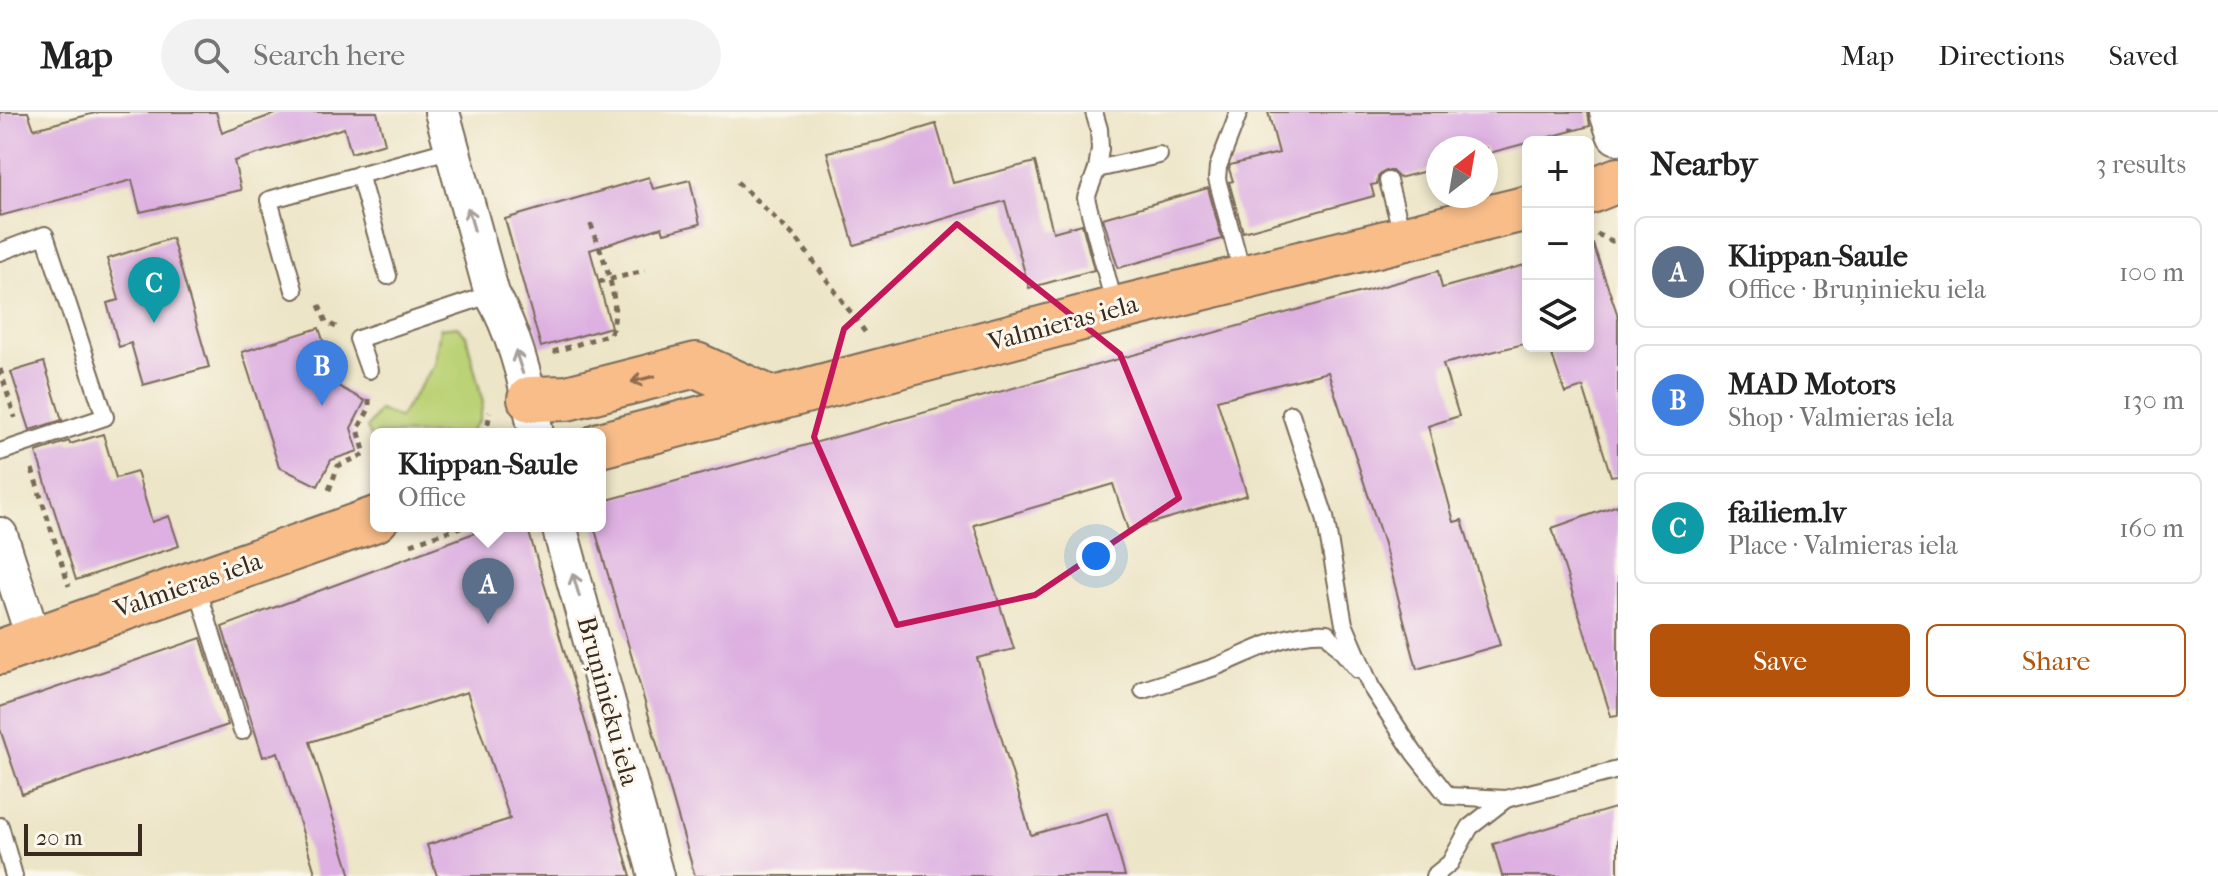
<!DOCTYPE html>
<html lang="en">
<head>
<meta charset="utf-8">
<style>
  body { margin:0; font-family:"IM FELL French Canon",serif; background:#f2f2f2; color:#222 }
  .controls { position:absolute; right:24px; top:24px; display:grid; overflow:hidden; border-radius:12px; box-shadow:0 4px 12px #0003 }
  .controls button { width:72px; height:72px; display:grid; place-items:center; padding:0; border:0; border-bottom:2px solid #e0e0e0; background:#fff; color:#222; font:40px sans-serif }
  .compass { position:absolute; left:1426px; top:24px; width:72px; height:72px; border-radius:50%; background:#fff; box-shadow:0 4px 12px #0003; rotate:31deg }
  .scale { position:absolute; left:24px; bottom:20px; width:118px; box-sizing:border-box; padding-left:8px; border:4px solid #3b2a1e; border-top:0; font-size:22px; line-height:28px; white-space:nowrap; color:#3b2a1e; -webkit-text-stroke:6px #fbf7ec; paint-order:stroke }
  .you { position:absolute; left:1096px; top:444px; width:28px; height:28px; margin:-20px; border:6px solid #fff; border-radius:50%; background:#1a73e8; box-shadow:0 0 0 12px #1a73e833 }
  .badge { display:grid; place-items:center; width:52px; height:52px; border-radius:50%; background:#b45309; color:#fff; font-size:26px; font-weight:700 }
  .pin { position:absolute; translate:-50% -66px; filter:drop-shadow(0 2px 4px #0008) }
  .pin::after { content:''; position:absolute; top:42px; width:28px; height:24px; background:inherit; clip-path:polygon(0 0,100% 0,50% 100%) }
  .popup { position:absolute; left:370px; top:316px; width:236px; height:104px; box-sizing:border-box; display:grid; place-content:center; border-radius:12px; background:#fff; filter:drop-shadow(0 2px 6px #0005); font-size:26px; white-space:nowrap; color:#767676 }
  .popup b { font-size:30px; color:#222 }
  .popup::after { content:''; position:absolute; left:50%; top:100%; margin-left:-16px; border:16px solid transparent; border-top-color:#fff }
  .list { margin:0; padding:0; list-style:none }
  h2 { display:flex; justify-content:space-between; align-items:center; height:104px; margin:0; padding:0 32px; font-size:34px }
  h2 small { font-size:26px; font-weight:400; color:#767676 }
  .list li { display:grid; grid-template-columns:52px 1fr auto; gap:24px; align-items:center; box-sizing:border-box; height:112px; margin:0 16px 16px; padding:0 16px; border:2px solid #e0e0e0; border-radius:12px }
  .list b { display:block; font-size:30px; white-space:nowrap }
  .list p { margin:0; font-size:26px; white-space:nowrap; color:#767676 }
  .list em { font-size:26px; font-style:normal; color:#767676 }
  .actions { display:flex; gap:16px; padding:24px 32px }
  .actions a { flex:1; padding:18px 0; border:2px solid #b45309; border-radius:12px; text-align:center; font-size:28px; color:#b45309 }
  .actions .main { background:#b45309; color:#fff }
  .icon { flex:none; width:44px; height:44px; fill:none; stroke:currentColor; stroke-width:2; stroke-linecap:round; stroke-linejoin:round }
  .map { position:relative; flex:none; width:1618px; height:764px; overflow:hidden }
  header { display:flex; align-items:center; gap:48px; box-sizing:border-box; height:112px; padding:0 40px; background:#fff; border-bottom:2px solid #e0e0e0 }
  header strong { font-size:38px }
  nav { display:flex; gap:44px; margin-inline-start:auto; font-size:28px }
  .search { width:560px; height:72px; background:#f2f2f2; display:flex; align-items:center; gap:20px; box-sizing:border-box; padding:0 28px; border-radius:44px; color:#767676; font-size:30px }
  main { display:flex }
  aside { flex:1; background:#fff }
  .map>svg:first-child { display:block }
  .green { fill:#bcd276; stroke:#7c7e4a; stroke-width:2 }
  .building { fill:#ddb0e1 }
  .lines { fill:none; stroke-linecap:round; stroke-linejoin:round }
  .service-casing { stroke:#796b59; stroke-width:20 }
  .minor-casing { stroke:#796b59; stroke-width:38 }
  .tertiary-casing { stroke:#796b59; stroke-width:46 }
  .primary-casing { stroke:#796b59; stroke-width:48 }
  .path { stroke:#796b59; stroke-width:5; stroke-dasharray:6 6; stroke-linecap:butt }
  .service { stroke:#fff; stroke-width:16 }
  .minor { stroke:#fff; stroke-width:34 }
  .tertiary { stroke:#fff; stroke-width:42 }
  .primary { stroke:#f8bd89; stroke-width:44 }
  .oneway { stroke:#a79f9a }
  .oneway2 { stroke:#906c4e }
  .marked { fill:none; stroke:#c2185b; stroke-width:6; stroke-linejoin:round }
  .labels { text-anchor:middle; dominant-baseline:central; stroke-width:6; stroke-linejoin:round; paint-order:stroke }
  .street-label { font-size:26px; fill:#3b2a1e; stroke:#fbf7ec }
</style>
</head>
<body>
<header>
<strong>Map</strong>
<div class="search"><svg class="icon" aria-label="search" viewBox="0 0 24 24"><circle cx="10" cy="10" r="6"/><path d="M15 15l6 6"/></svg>Search here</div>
<nav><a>Map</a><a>Directions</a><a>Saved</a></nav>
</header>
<main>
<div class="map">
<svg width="1618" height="764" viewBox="0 0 1618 764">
  <rect width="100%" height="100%" fill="#fbf7ec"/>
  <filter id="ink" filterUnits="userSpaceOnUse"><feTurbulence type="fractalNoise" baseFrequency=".0125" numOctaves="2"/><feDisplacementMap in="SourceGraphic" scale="16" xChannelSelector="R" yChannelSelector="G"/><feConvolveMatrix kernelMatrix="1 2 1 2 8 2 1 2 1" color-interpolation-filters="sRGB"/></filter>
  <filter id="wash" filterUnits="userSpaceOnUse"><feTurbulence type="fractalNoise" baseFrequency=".006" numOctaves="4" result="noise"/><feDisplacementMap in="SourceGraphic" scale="32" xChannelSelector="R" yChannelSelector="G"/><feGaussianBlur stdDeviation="1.8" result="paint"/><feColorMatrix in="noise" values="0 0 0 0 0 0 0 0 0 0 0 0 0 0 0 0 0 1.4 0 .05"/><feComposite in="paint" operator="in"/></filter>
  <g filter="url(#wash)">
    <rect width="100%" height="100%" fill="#ede5c7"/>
    <path class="green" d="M457 214 466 223 483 291 479 309 468 322H376V340L367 316 379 298 399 306 434 253 440 216Z"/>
    <g id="blocks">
      <g class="building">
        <path d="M0 0H28L34 17 99 0H216L222 21 280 0H377L385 31 351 41 344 16 234 49 241 78 140 100 132 68 0 104Z"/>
        <path d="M1268 0H1588L1590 14 1486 42V36H1438V56L1399 66 1392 59H1384L1378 65 1377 72 1371 73 1374 84 1243 120 1229 70 1233 69 1229 57 1230 53 1279 41Z"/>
        <path d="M936 12 953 71 1035 50 1053 120 1082 112 1094 158 1029 176 1005 89 854 133 827 40 879 29Z"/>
        <path d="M649 65 653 77 690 68 700 112 664 121 662 115 590 138 611 215 541 235 505 107Z"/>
        <path d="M1208 76 1222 127 1118 156 1103 106Z"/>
        <path d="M172 126 209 255 143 273 131 231 119 235 107 191 119 188 107 147Z"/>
        <path d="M1588 132H1593L1618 204V363L1611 364 1583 275 1565 281 1549 234H1588Z"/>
        <path d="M1528 152V231L1443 252 1459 304 1428 314 1454 410 1462 408 1500 533 1417 557 1384 432 1328 260 1217 288 1247 383 1128 418 1113 372 974 413 1014 537 977 546 1031 723 1107 701 1125 764H695L594 414H600V390L1438 159 1442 176Z"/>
        <path d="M319 216 338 274 365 289 351 316 358 339 331 348 318 374 279 355 242 240Z"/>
        <path d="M44 250 62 308 30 318 11 260Z"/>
        <path d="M103 322 116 366 137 360 152 410 169 404 179 434 76 468 36 340 69 329 70 332Z"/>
        <path d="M1618 393V603L1611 604 1552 416Z"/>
        <path d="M493 414H527L631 764H437L427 733 510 707 467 580 310 630 351 764H316L278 640 263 645 222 515Z"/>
        <path d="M201 526 228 613 22 682 0 617V595Z"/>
        <path d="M1618 695V764H1502L1493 732Z"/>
      </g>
    </g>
  </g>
  <g filter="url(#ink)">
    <use href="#blocks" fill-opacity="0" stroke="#796b59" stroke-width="2"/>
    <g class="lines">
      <defs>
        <g id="service">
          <path d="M1094 0 1099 17 1100 37 1097 57 1086 86 1115 195"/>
          <path d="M1239 0 1218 55 1217 67 1243 164"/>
          <path d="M1097 57 1159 43"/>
          <path d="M359 62 388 164"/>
          <path d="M1388 69 1403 125"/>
          <path d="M0 140 45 123 105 305 0 340"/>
          <path d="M294 178 269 88 452 37"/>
          <path d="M369 258 358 227 492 182"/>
          <path d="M1291 302 1325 405 1344 512 1371 575 1414 641 1448 684 1506 687 1618 658"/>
          <path d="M196 472 242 619"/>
          <path d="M1143 578C1167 570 1191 563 1215 555 1251 541 1288 518 1327 521L1358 558"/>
          <path d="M0 714 14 764"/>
          <path d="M1434 764 1450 751 1470 715 1506 687"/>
        </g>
        <g id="minor">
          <path d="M442 0 492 182C516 224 528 275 536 322"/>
          <path d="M559 414 656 764"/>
          <path d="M0 423 34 528"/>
        </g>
        <path id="tertiary" d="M1611 0 1618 21"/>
        <g id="primary">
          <path d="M1588 80 1618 68"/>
          <path d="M530 287 567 286 696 253 774 288"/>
          <path d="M600 333 1116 197 1528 96"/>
          <path d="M0 540 376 407"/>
        </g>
      </defs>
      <use href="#service" class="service-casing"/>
      <use href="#minor" class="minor-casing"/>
      <use href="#tertiary" class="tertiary-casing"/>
      <use href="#primary" class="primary-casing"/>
      <g class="path">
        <path d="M1569 30 1573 16"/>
        <path d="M737 70 797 127 865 220"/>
        <path d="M1597 122 1612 129 1618 128"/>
        <path d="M598 170 645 159"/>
        <path d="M319 193 326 210 336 215"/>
        <path d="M553 240 610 222C625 192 600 139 589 107"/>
        <path d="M0 257 15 306"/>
        <path d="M482 322 487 317 490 300"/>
        <path d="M32 357 69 474"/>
        <path d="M329 378 338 354 365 342 358 317 369 297V283"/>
        <path d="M411 432 463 414"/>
      </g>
      <use href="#service" class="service"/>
      <use href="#minor" class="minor"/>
      <use href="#tertiary" class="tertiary"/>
      <use href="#primary" class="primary"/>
    </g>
    <defs><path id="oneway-shaft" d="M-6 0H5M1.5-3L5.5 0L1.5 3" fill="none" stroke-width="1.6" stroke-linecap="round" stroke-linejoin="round" transform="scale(2)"/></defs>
    <g class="oneway">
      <use href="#oneway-shaft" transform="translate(471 107) rotate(-106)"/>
      <use href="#oneway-shaft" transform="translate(519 250) rotate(-108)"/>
      <use href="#oneway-shaft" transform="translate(576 473) rotate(-106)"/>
    </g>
    <use class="oneway2" href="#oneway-shaft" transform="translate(643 267) rotate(166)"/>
  </g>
  <path class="marked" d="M957 112 1120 242 1179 386 1035 483 897 513 814 325 844 217Z"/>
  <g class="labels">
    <g class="street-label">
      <text transform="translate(1063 211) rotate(-15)">Valmieras iela</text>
      <text transform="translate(188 473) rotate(-19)">Valmieras iela</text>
      <text transform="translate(608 589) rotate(75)">Bruņinieku iela</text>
    </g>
  </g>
</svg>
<div class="controls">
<button>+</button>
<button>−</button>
<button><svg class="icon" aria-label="layers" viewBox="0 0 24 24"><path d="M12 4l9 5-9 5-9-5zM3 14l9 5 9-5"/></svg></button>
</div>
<svg class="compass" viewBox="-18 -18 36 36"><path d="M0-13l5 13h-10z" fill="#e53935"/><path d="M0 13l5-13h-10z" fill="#767676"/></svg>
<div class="scale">20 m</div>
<div class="you"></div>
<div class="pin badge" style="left:488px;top:512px;background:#5c6f8a">A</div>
<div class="popup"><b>Klippan-Saule</b>Office</div>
<div class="pin badge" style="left:322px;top:294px;background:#3f7fe0">B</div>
<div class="pin badge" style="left:154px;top:211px;background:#0f9aa8">C</div>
</div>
<aside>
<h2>Nearby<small>3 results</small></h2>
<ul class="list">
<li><span class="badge" style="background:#5c6f8a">A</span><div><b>Klippan-Saule</b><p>Office · Bruņinieku iela</p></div><em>100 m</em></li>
<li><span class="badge" style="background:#3f7fe0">B</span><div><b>MAD Motors</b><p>Shop · Valmieras iela</p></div><em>130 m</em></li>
<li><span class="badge" style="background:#0f9aa8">C</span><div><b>failiem.lv</b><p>Place · Valmieras iela</p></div><em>160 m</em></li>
</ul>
<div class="actions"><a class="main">Save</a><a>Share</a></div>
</aside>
</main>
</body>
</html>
